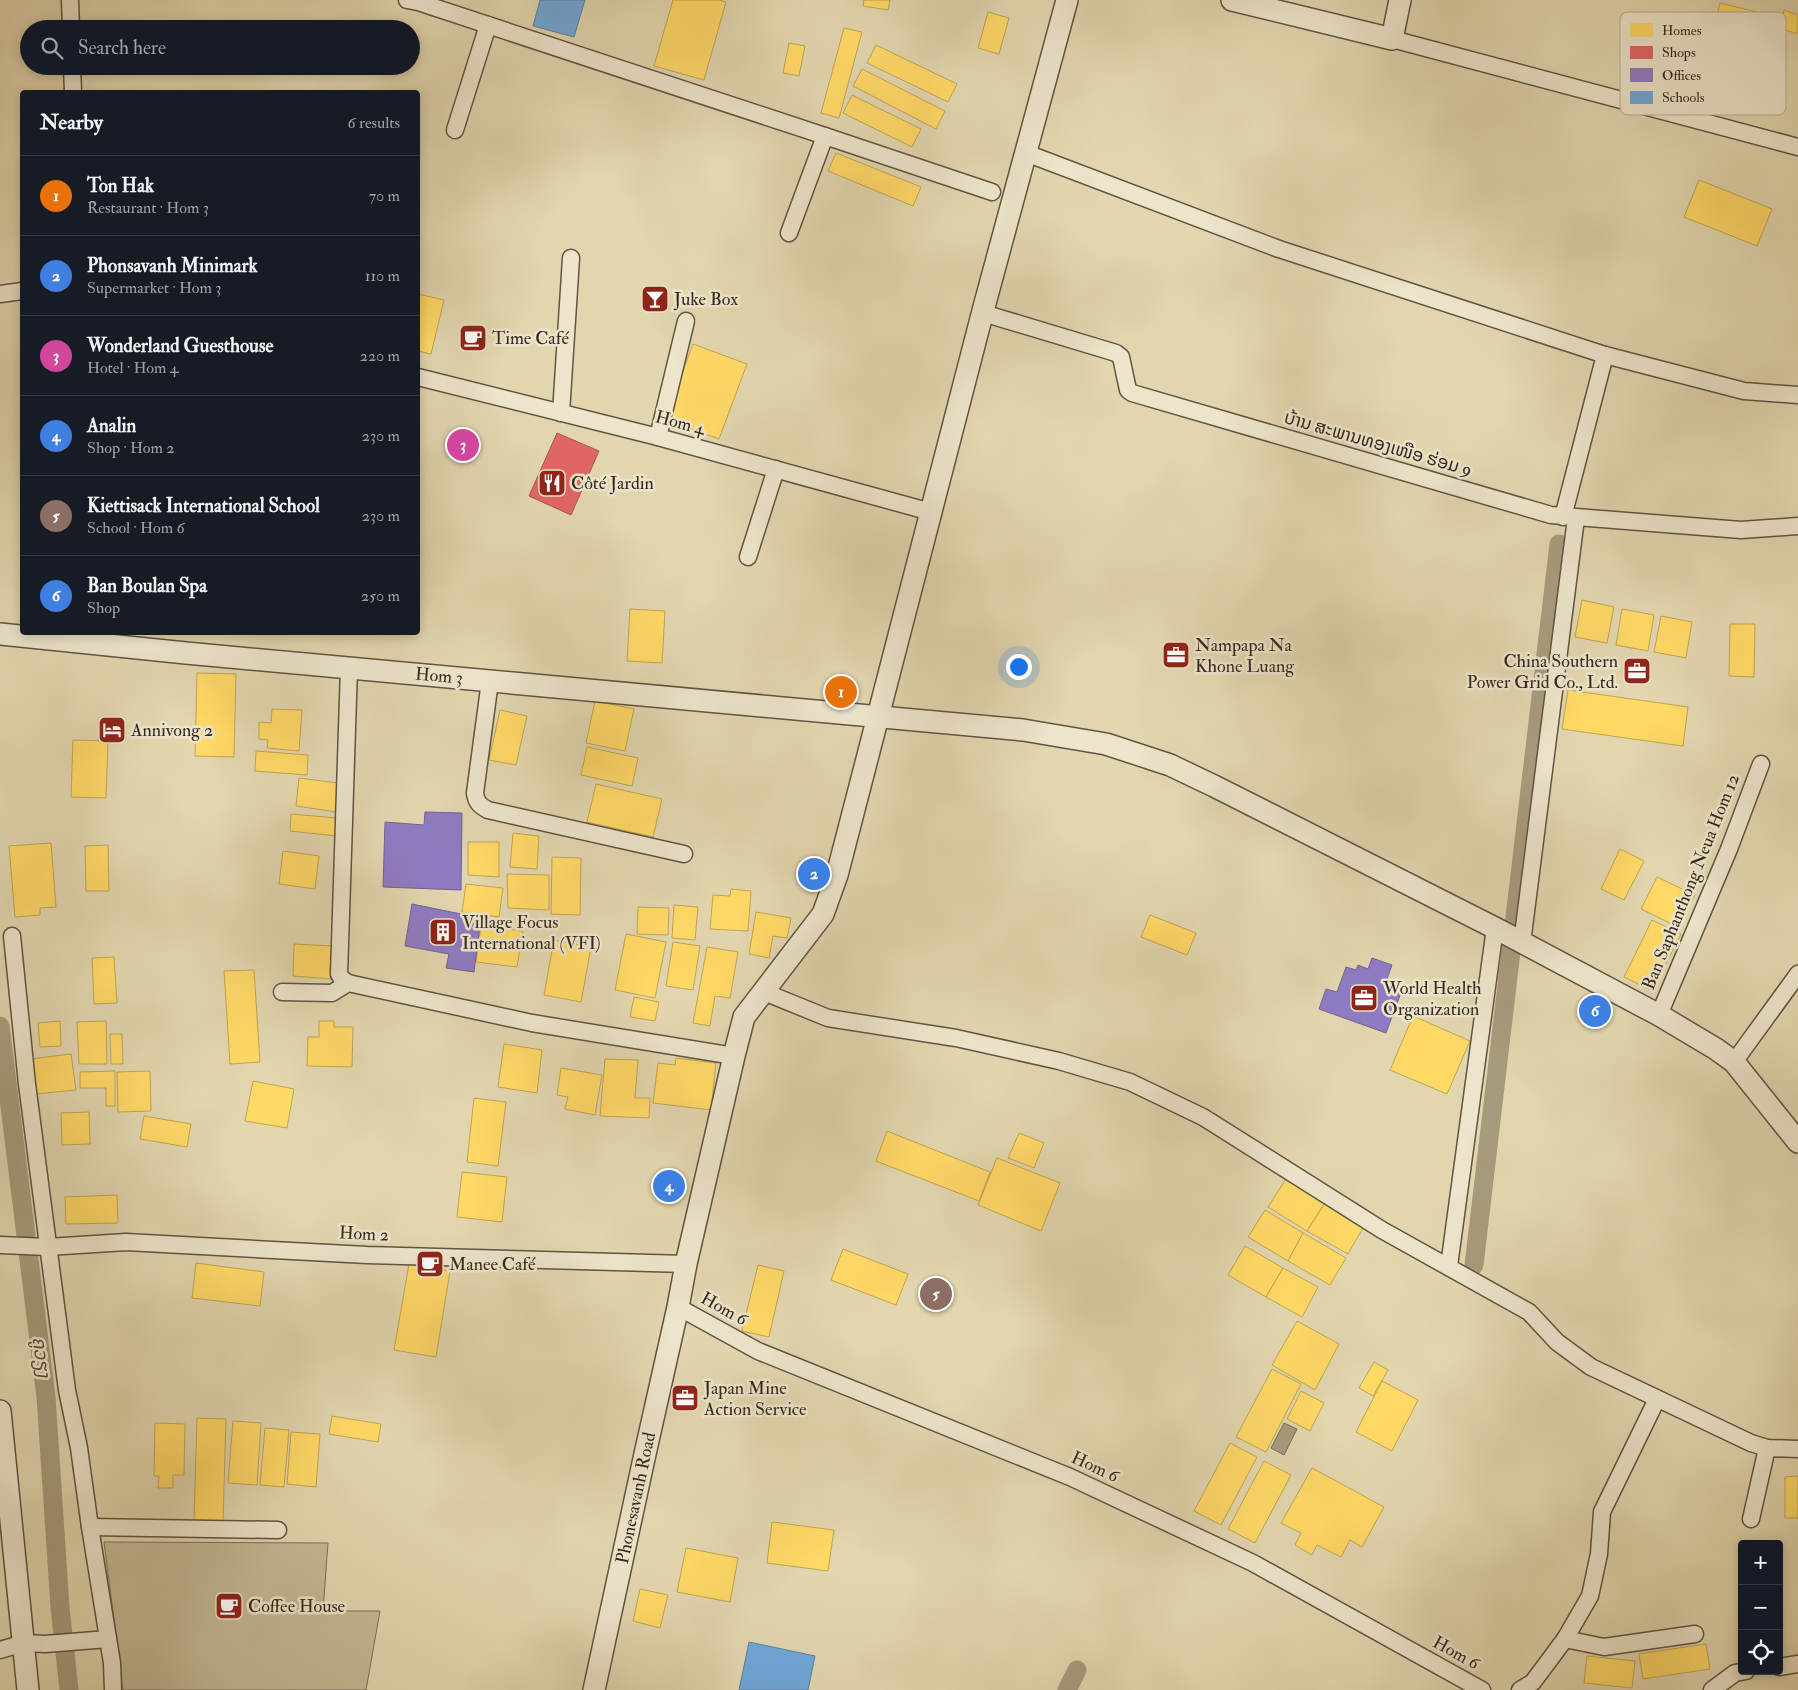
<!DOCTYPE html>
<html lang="en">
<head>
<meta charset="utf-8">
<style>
  body { margin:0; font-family:"IM FELL Double Pica","Noto Sans Lao",serif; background:#20242c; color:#f1f3f6 }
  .controls { position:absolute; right:15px; bottom:15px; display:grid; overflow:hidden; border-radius:5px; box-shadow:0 2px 12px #0003 }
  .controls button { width:45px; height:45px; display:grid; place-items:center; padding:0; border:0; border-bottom:1px solid #363941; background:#171b24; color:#f1f3f6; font:25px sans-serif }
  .you { position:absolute; left:1018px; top:666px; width:18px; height:18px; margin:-12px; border:4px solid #fff; border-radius:50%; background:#1a73e8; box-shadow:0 0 0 8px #1a73e833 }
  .badge { display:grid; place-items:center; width:32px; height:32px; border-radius:50%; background:#7c3aed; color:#fff; font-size:16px; font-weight:700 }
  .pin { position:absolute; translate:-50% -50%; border:2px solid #fff; box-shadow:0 1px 5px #0006 }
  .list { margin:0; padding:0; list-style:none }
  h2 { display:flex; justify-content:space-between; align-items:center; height:65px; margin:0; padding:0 20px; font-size:21px }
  h2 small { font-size:16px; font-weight:400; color:#9ea1a6 }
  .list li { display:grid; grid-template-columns:32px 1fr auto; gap:15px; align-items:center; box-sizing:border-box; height:80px; padding:0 20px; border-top:1px solid #363941 }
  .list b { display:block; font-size:19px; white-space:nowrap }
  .list p { margin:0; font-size:16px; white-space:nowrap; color:#9ea1a6 }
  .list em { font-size:16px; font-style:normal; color:#9ea1a6 }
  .icon { flex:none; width:28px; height:28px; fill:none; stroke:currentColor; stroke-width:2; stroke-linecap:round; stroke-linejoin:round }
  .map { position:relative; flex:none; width:1798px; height:1690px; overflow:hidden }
  .search { position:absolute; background:#171b24; box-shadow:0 2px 12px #0003; left:20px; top:20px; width:400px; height:55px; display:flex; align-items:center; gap:12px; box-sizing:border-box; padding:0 18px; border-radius:28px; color:#9ea1a6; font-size:19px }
  .panel { position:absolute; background:#171b24; box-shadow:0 2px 12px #0003; left:20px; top:90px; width:400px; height:545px; border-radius:5px }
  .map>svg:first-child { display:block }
  .green { fill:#c4b996; stroke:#7c715a }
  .water { fill:#a79b7d; stroke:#796d57 }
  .homes { fill:#ffd966; stroke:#c2a450 }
  .shops { fill:#e06666; stroke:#ac5450 }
  .offices { fill:#8e7cc3; stroke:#736391 }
  .schools { fill:#6fa8dc; stroke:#5d82a3 }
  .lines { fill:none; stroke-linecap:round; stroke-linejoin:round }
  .canal { stroke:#a79b7d; stroke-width:19 }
  .minor-casing { stroke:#605442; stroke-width:19 }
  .tertiary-casing { stroke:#605442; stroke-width:24 }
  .minor { stroke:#ece4cb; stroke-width:16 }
  .tertiary { stroke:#ece4cb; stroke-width:21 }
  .labels { text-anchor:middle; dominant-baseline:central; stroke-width:5; stroke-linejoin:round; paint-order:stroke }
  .poi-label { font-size:18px; fill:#34291d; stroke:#ece4cb; text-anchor:start }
  .street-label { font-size:18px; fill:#34291d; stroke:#ece4cb }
  .water-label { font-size:19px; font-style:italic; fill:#564b3a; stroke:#ece4cb }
  .key { fill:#ece4cb; stroke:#b5ac97; stroke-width:1 }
  .key-label { font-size:14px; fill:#34291d }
</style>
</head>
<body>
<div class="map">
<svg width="1798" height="1690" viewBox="0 0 1798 1690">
  <rect width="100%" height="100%" fill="#e2d6af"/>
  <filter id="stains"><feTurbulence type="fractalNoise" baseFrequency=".004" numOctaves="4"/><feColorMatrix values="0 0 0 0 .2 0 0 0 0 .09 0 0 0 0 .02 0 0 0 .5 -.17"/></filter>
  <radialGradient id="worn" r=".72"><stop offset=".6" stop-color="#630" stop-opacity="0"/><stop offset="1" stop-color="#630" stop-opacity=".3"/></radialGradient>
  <path class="green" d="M104 1542 328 1543 323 1611H380L366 1690H123Z"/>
  <path class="water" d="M1284 1423 1297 1429 1284 1455 1271 1448Z"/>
  <g class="homes">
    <path d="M673 0H719L726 2 704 80 654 66Z"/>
    <path d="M864 0H890L888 10 863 6Z"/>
    <path d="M1720 3 1761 13 1750 56 1710 46Z"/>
    <path d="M1784 10 1798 15V34L1779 28Z"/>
    <path d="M988 12 1009 18 999 54 978 48Z"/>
    <path d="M844 28 862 32 839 118 821 113Z"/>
    <path d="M789 43 805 46 799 76 783 73Z"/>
    <path d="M876 45 957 84 948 102 867 63Z"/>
    <path d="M862 69 945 111 936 129 853 86Z"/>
    <path d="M852 95 921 129 912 147 843 113Z"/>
    <path d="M836 153 921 187 913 206 828 171Z"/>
    <path d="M1699 180 1772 209 1757 246 1684 217Z"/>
    <path d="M418 294 444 300 431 354 418 351Z"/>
    <path d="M693 344 747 364 719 439 665 419Z"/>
    <path d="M1582 600 1614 607 1607 643 1575 637Z"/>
    <path d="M630 609 665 611 662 663 627 661Z"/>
    <path d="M1622 609 1654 615 1648 651 1616 645Z"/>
    <path d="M1661 616 1692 622 1686 658 1654 652Z"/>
    <path d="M1730 624H1755L1754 677 1729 676Z"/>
    <path d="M197 673 236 674 234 757 195 756Z"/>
    <path d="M1568 690 1688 707 1683 746 1562 729Z"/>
    <path d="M595 701 634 709 625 751 586 743Z"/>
    <path d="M272 709 302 710 299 751 267 748 268 740 259 739V722L271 723Z"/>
    <path d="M500 710 527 716 516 765 489 760Z"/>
    <path d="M73 740 108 741 106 798 71 797Z"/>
    <path d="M587 747 638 758 632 786 581 775Z"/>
    <path d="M256 751 308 755 307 775 255 771Z"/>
    <path d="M299 778 338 783 337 812 296 806Z"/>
    <path d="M596 784 662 799 653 837 587 822Z"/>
    <path d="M291 814 337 818 336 836 290 831Z"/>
    <path d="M513 833 539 836 537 869 510 867Z"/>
    <path d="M468 842H499V877L468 875Z"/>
    <path d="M51 843 56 907 40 908V915L15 917 9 846Z"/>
    <path d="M108 845 109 891H86L85 846Z"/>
    <path d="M1620 849 1644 861 1624 900 1601 889Z"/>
    <path d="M283 851 319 856 315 889 279 884Z"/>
    <path d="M552 857 581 858 580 915 551 914Z"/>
    <path d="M507 874 549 875V910L508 908Z"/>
    <path d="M1657 877 1695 895 1678 927 1641 909Z"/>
    <path d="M466 884 503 888 499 917 462 912Z"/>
    <path d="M731 889 751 891 748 931 710 929 713 895 730 896Z"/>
    <path d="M674 905 698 907 695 940 672 938Z"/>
    <path d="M638 907 669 908 668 935 637 934Z"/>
    <path d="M756 912 791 918 787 938 773 936 769 958 749 954Z"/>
    <path d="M1150 915 1196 933 1187 955 1141 937Z"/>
    <path d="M1652 920 1681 934 1652 991 1624 977Z"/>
    <path d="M481 926 523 931 517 967 476 962Z"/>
    <path d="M626 934 666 942 655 998 615 990Z"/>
    <path d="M554 940 591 947 581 1002 544 995Z"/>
    <path d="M673 942 700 946 693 990 666 986Z"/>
    <path d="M294 944 333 946V979L293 976Z"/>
    <path d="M707 947 738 952 730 998 715 996 710 1026 693 1023Z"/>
    <path d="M114 957 117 1003 94 1004 92 958Z"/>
    <path d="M254 970 260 1062 230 1064 224 971Z"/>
    <path d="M634 997 659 1002 655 1021 630 1017Z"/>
    <path d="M1413 1016 1470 1041 1447 1094 1390 1070Z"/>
    <path d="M60 1021 61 1046 40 1047 38 1023Z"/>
    <path d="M106 1021 107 1064H79L77 1022Z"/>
    <path d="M319 1021H334V1027H353L352 1067 307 1066 308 1037H319Z"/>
    <path d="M110 1034H122L123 1064H111Z"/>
    <path d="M504 1044 542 1050 537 1093 498 1087Z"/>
    <path d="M71 1054 76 1090 35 1094 31 1059Z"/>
    <path d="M676 1058 716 1063 711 1110 653 1103 658 1063 675 1065Z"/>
    <path d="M605 1059 638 1060 635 1098H650L649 1118 600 1116Z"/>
    <path d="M561 1068 602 1075 595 1115 565 1109 568 1097 557 1095Z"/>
    <path d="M115 1071V1106H106V1088H80V1072Z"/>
    <path d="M150 1071 151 1111 118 1112 117 1072Z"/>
    <path d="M253 1081 294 1089 287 1128 245 1121Z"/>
    <path d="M474 1098 506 1102 498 1166 467 1162Z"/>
    <path d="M89 1112 90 1144 62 1145 61 1113Z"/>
    <path d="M144 1116 191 1124 187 1147 140 1139Z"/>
    <path d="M887 1131 990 1172 979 1201 876 1161Z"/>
    <path d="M1019 1133 1044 1143 1034 1168 1008 1158Z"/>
    <path d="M997 1158 1060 1183 1041 1231 978 1205Z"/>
    <path d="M462 1172 507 1177 502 1222 457 1217Z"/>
    <path d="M1286 1179 1325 1203 1307 1231 1268 1207Z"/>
    <path d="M117 1195 118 1223 66 1224 65 1197Z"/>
    <path d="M1325 1203 1364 1226 1348 1254 1307 1231Z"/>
    <path d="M1265 1210 1303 1233 1288 1261 1248 1237Z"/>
    <path d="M1303 1233 1346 1258 1330 1285 1288 1261Z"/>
    <path d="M1245 1246 1283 1268 1266 1297 1228 1275Z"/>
    <path d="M843 1249 908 1274 896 1305 831 1280Z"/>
    <path d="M196 1263 264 1272 260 1306 192 1298Z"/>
    <path d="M409 1264 450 1271 436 1357 394 1350Z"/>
    <path d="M758 1265 784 1271 769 1337 742 1331Z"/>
    <path d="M1283 1268 1318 1287 1302 1317 1266 1297Z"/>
    <path d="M1297 1321 1339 1344 1315 1390 1272 1365Z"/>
    <path d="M1374 1362 1388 1370 1373 1396 1359 1388Z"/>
    <path d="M1272 1369 1301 1384 1266 1452 1236 1437Z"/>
    <path d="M1382 1381 1418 1400 1392 1451 1356 1432Z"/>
    <path d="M1301 1391 1324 1403 1310 1431 1287 1419Z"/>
    <path d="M332 1416 381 1424 378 1442 329 1434Z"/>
    <path d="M197 1418 226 1419 223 1522 194 1521Z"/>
    <path d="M233 1421 261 1423 257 1485 228 1483Z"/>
    <path d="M155 1423 185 1424 184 1475H173V1488H158L159 1476H154Z"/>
    <path d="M265 1428 289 1430 284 1487 260 1485Z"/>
    <path d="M291 1432 320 1434 316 1487 287 1484Z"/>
    <path d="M1230 1443 1257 1457 1221 1525 1194 1511Z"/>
    <path d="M1264 1461 1291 1475 1255 1543 1228 1529Z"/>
    <path d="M1312 1468 1384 1507 1362 1547 1350 1540 1341 1557 1317 1545 1312 1555 1295 1545 1301 1533 1281 1523Z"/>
    <path d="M1798 1476V1518H1785V1477Z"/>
    <path d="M772 1522 834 1530 828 1571 767 1563Z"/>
    <path d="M686 1548 738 1558 730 1602 677 1592Z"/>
    <path d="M640 1589 668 1595 660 1628 633 1621Z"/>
    <path d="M1706 1644 1710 1669 1643 1679 1639 1654Z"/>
    <path d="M1587 1656 1635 1661 1632 1688 1584 1683Z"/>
  </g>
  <path class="shops" d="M557 433 599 451 571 515 529 496Z"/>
  <g class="offices">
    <path d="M425 812 462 813 461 890 383 887 385 822 424 825Z"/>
    <path d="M412 904 481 918 474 972 446 968 449 954 405 946Z"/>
    <path d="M1372 958 1392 965 1387 979 1393 981 1391 987 1402 990 1386 1033 1319 1009 1326 989 1337 992 1346 967 1356 970 1358 965 1368 969Z"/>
  </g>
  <g class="schools">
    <path d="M540 0H585L574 37 533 26Z"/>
    <path d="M749 1642 815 1656 808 1690H739Z"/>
  </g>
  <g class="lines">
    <g class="canal">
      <path d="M0 1026 46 1397 60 1607 69 1690"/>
      <path d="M1474 1265 1559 544"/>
      <path d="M1067 1690 1077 1670"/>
    </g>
    <defs>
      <g id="minor">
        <path d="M70 0 71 29"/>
        <path d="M407 0 418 2 825 136 789 233"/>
        <path d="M1392 39 1798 147"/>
        <path d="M72 66 73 92"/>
        <path d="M455 130 488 25"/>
        <path d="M825 136 992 192"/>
        <path d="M1026 153 1279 249 1605 355 1744 391 1798 395"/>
        <path d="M0 294 22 291"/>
        <path d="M983 313 1116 353 1121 357 1128 390 1132 393 1551 515 1741 530 1798 526"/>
        <path d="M418 377 658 437 931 512"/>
        <path d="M561 413 571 258"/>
        <path d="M658 437 686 321"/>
        <path d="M1563 517 1605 355"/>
        <path d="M748 557 776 469"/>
        <path d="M349 668 339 974 342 979 348 983 532 1023 734 1056"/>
        <path d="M490 681 475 793C476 802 480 806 488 810L684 854"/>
        <path d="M12 936 27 1084 67 1390 79 1448 90 1527 112 1663 113 1690"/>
        <path d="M1522 943 1576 518"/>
        <path d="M282 992 332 993 348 983"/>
        <path d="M764 992 828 1018 956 1038 1059 1061 1130 1082 1203 1117 1382 1230 1529 1312 1557 1342 1591 1367 1751 1443 1767 1448 1798 1449"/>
        <path d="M1659 1015 1729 849 1761 764"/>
        <path d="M1734 1062 1798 974"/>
        <path d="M0 1245 48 1247 126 1242 367 1255 686 1264"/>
        <path d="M1449 1266 1495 928"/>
        <path d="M678 1307 758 1351 1070 1477 1253 1563 1482 1690"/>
        <path d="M1751 1519 1767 1448"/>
        <path d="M90 1527 278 1530"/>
        <path d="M1565 1639 1604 1647 1695 1634"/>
        <path d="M0 1650 24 1643 45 1644 108 1639"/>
        <path d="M1779 1667 1798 1664"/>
        <path d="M1520 1690 1533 1682 1565 1639 1590 1596 1599 1554 1602 1512 1657 1399"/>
        <path d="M1712 1690 1735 1673 1746 1671"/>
      </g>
      <g id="tertiary">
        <path d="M1232 0 1392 39 1400 0"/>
        <path d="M0 634 186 653 1023 730 1106 744 1170 765 1214 786 1495 928 1659 1015 1716 1049 1734 1062 1798 1142"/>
        <path d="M0 1411 28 1690"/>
        <path d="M594 1690 645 1454 678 1307 686 1264 734 1056 744 1017 823 914 837 875 984 307 1067 0"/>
      </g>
    </defs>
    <use href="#minor" class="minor-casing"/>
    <use href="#tertiary" class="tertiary-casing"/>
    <use href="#minor" class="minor"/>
    <use href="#tertiary" class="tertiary"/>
  </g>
  <defs>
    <symbol id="bar-square" viewBox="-11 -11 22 22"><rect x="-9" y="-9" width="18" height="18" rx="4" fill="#8f2418" stroke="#ece4cb"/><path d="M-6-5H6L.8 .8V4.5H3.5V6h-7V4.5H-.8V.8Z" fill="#fff"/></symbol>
    <symbol id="cafe-square" viewBox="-11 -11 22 22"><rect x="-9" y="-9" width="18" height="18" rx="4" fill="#8f2418" stroke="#ece4cb"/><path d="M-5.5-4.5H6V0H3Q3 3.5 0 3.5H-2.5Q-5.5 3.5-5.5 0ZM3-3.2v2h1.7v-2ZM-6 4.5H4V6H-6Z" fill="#fff"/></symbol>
    <symbol id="restaurant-square" viewBox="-11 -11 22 22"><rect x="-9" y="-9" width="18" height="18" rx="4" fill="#8f2418" stroke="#ece4cb"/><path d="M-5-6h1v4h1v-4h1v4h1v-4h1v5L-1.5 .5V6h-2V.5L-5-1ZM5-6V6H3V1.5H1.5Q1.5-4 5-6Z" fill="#fff"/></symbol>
    <symbol id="office-square" viewBox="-11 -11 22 22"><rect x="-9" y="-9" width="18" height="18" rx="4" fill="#8f2418" stroke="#ece4cb"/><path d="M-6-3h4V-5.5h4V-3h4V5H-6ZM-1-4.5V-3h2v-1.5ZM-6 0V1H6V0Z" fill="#fff"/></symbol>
    <symbol id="hotel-square" viewBox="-11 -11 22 22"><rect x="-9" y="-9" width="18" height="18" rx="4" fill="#8f2418" stroke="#ece4cb"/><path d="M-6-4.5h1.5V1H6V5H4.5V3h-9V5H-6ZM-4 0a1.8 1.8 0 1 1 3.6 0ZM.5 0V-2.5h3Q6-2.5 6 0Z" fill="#fff"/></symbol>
    <symbol id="building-square" viewBox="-11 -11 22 22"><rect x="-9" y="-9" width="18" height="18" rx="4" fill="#8f2418" stroke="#ece4cb"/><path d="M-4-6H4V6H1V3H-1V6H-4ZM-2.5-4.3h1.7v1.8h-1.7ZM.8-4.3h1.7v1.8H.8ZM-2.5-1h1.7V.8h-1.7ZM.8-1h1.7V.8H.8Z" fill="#fff"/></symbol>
  </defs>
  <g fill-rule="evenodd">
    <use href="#bar-square" x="639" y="283" width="32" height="32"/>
    <use href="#cafe-square" x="457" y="322" width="32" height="32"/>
    <use href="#restaurant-square" x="536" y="467" width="32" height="32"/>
    <use href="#office-square" x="1160" y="639" width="32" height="32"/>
    <use href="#office-square" x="1621" y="655" width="32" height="32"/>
    <use href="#hotel-square" x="96" y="714" width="32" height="32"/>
    <use href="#building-square" x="427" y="916" width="32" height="32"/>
    <use href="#office-square" x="1348" y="982" width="32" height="32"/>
    <use href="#cafe-square" x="414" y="1248" width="32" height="32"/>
    <use href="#office-square" x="669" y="1382" width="32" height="32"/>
    <use href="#cafe-square" x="213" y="1590" width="32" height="32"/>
  </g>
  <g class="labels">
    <g class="poi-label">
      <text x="674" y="299">Juke Box</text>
      <text x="492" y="338">Time Café</text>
      <text x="571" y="483">Côté Jardin</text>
      <text x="1195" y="645">Nampapa Na<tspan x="1195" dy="21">Khone Luang</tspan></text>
      <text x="1618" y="661" text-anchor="end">China Southern<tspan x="1618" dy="21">Power Grid Co., Ltd.</tspan></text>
      <text x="131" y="730">Annivong 2</text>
      <text x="462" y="922">Village Focus<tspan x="462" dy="21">International (VFI)</tspan></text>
      <text x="1383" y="988">World Health<tspan x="1383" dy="21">Organization</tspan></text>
      <text x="449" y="1264">Manee Café</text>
      <text x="704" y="1388">Japan Mine<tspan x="704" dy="21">Action Service</tspan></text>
      <text x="248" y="1606">Coffee House</text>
    </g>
    <g class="street-label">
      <text transform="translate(680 423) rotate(15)">Hom 4</text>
      <text transform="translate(1378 444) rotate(16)">ບ້ານ ສະພານທອງເໜືອ ຮ່ອມ 9</text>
      <text transform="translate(439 676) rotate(5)">Hom 3</text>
      <text transform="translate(1691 882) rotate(-68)">Ban Saphanthong Neua Hom 12</text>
      <text transform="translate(364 1234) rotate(3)">Hom 2</text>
      <text transform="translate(724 1309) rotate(29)">Hom 6</text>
      <text transform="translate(1095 1467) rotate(25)">Hom 6</text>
      <text transform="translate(636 1498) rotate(-78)">Phonesavanh Road</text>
      <text transform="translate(1456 1653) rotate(29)">Hom 6</text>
    </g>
    <g class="water-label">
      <text transform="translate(41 1357) rotate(83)">ຄູວຽງ</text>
    </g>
  </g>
  <rect x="1620" y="12" width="166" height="103" rx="8" class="key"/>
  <rect x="1630" y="23" width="23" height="14" fill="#ffd966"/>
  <rect x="1630" y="46" width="23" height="13" fill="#e06666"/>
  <rect x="1630" y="68" width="23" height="14" fill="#8e7cc3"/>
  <rect x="1630" y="91" width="23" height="13" fill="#6fa8dc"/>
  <g class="key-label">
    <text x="1662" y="35">Homes</text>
    <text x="1662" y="57">Shops</text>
    <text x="1662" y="80">Offices</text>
    <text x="1662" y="102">Schools</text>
  </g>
  <rect width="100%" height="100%" filter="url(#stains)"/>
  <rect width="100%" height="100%" fill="url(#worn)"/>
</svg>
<div class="controls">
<button>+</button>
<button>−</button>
<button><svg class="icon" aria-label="locate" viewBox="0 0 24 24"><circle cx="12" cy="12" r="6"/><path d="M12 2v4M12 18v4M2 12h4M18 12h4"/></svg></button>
</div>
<div class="you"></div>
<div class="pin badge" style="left:841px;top:692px;background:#e8710a">1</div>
<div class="pin badge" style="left:814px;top:874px;background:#3f7fe0">2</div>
<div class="pin badge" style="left:463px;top:445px;background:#d1479c">3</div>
<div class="pin badge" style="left:669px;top:1186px;background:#3f7fe0">4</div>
<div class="pin badge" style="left:936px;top:1294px;background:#8d6e63">5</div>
<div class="pin badge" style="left:1595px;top:1011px;background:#3f7fe0">6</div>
<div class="search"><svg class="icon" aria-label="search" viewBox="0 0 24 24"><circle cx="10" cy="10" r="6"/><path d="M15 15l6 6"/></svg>Search here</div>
<section class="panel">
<h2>Nearby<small>6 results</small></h2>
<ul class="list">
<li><span class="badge" style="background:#e8710a">1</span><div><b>Ton Hak</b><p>Restaurant · Hom 3</p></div><em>70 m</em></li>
<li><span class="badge" style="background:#3f7fe0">2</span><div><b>Phonsavanh Minimark</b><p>Supermarket · Hom 3</p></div><em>110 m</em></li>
<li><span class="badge" style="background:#d1479c">3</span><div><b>Wonderland Guesthouse</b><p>Hotel · Hom 4</p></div><em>220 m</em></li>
<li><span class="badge" style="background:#3f7fe0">4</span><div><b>Analin</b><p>Shop · Hom 2</p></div><em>230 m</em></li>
<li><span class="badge" style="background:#8d6e63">5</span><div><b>Kiettisack International School</b><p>School · Hom 6</p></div><em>230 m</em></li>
<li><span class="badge" style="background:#3f7fe0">6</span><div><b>Ban Boulan Spa</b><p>Shop</p></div><em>250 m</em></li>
</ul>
</section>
</div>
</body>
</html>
